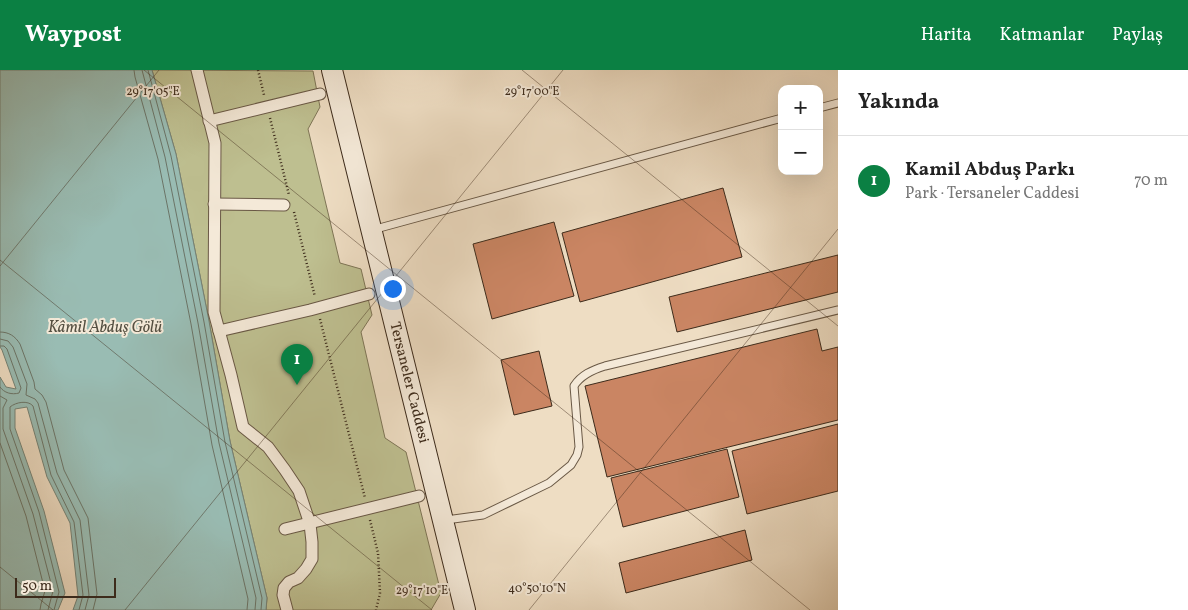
<!DOCTYPE html>
<html lang="tr">
<head>
<meta charset="utf-8">
<style>
  body { margin:0; font-family:Vollkorn,serif; background:#f2f2f2; color:#222 }
  .controls { position:absolute; right:15px; top:15px; display:grid; overflow:hidden; border-radius:10px; box-shadow:0 5px 20px #0002 }
  .controls button { width:45px; height:45px; display:grid; place-items:center; padding:0; border:0; border-bottom:1px solid #e0e0e0; background:#fff; color:#222; font:25px sans-serif }
  .scale { position:absolute; left:15px; bottom:12px; width:101px; box-sizing:border-box; padding-left:5px; border:2px solid #3d2b1b; border-top:0; font-size:14px; line-height:18px; white-space:nowrap; color:#3d2b1b; -webkit-text-stroke:4px #f4e9d8; paint-order:stroke }
  .you { position:absolute; left:392px; top:218px; width:18px; height:18px; margin:-12px; border:4px solid #fff; border-radius:50%; background:#1a73e8; box-shadow:0 0 0 8px #1a73e833 }
  .badge { display:grid; place-items:center; width:32px; height:32px; border-radius:50%; background:#0b8043; color:#fff; font-size:16px; font-weight:700 }
  .pin { position:absolute; translate:-50% -41px; filter:drop-shadow(0 1px 2px #0008) }
  .pin::after { content:''; position:absolute; top:26px; width:18px; height:15px; background:inherit; clip-path:polygon(0 0,100% 0,50% 100%) }
  .list { margin:0; padding:0; list-style:none }
  h2 { display:flex; justify-content:space-between; align-items:center; height:65px; margin:0; padding:0 20px; font-size:21px }
  h2 small { font-size:16px; font-weight:400; color:#767676 }
  .list li { display:grid; grid-template-columns:32px 1fr auto; gap:15px; align-items:center; box-sizing:border-box; height:90px; padding:0 20px; border-top:1px solid #e0e0e0 }
  .list b { display:block; font-size:19px; white-space:nowrap }
  .list p { margin:0; font-size:16px; white-space:nowrap; color:#767676 }
  .list em { font-size:16px; font-style:normal; color:#767676 }
  .map { position:relative; flex:none; width:838px; height:540px; overflow:hidden }
  header { display:flex; align-items:center; gap:30px; box-sizing:border-box; height:70px; padding:0 25px; background:#0b8043; color:#fff }
  header strong { font-size:24px }
  nav { display:flex; gap:28px; margin-inline-start:auto; font-size:18px }
  main { display:flex }
  aside { flex:1; background:#fff }
  .map>svg:first-child { display:block }
  .green { fill:#bebf90; stroke:#7e7556 }
  .water { fill:#99bcb3; stroke:#748276 }
  .lines { fill:none; stroke-linecap:round; stroke-linejoin:round }
  .shore { stroke:#6b7467; stroke-width:1 }
  .building { fill:#ca8563; stroke:#3d2b1b }
  .service-casing { stroke:#695845; stroke-width:9 }
  .pedestrian-casing { stroke:#695845; stroke-width:13 }
  .secondary-casing { stroke:#3d2b1b; stroke-width:22 }
  .path { stroke:#3d2b1b; stroke-width:2.5; stroke-dasharray:1 2.5; stroke-linecap:butt }
  .service { stroke:#f4e9d8; stroke-width:7 }
  .pedestrian { stroke:#f4e9d8; stroke-width:11 }
  .secondary { stroke:#f4e9d8; stroke-width:20 }
  .ticks { fill:none; stroke:#3d2b1b; stroke-width:1; stroke-opacity:0.45 }
  .labels { text-anchor:middle; dominant-baseline:central; stroke-width:4; stroke-linejoin:round; paint-order:stroke }
  .street-label { font-size:15px; fill:#3d2b1b; stroke:#f4e9d8 }
  .water-label { font-size:16px; font-style:italic; fill:#544f41; stroke:#f4e9d8 }
  .ticks-label { font-size:12px; text-anchor:middle; fill:#3d2b1b; stroke:#f4e9d8; stroke-width:4; stroke-linejoin:round; paint-order:stroke }
</style>
</head>
<body>
<header>
<strong>Waypost</strong>
<nav><a>Harita</a><a>Katmanlar</a><a>Paylaş</a></nav>
</header>
<main>
<div class="map">
<svg width="838" height="540" viewBox="0 0 838 540">
  <rect width="100%" height="100%" fill="#eeddc3"/>
  <filter id="stains"><feTurbulence type="fractalNoise" baseFrequency=".004" numOctaves="4"/><feColorMatrix values="0 0 0 0 .2 0 0 0 0 .09 0 0 0 0 .02 0 0 0 .5 -.17"/></filter>
  <radialGradient id="worn" r=".72"><stop offset=".6" stop-color="#630" stop-opacity="0"/><stop offset="1" stop-color="#630" stop-opacity=".3"/></radialGradient>
  <path class="green" d="M152 0 313 1 320 37 308 59 340 193 361 199 372 245 361 262 385 368 406 382 441 523 431 540H266L267 528 230 371 209 251 176 84Z"/>
  <path class="water" d="M0 0H152L176 84 209 251 230 371 267 528 266 540H73L78 526 70 453 47 407 27 337 15 339V358L44 441 65 523 58 540H0V307L6 317 16 319 2 280 0 277Z"/>
  <g class="lines">
    <g class="shore">
      <path d="M134 0 135 7 158 89 191 254 212 375 248 529 247 540"/>
      <path d="M142 0 165 87 198 253 219 373 256 528 255 540"/>
      <path d="M148 0 171 86 204 252 225 372 262 528 261 540"/>
      <path d="M0 262C9 262 15 266 20 274L34 312 35 319 42 325 46 332 64 400 88 448 97 524 93 540"/>
      <path d="M0 269 8 271 13 277 27 314 26 325 35 329 38 333 57 403 80 450 89 525 85 540"/>
      <path d="M0 276H4L7 279 21 318 19 323C12 325 4 323 0 317"/>
      <path d="M0 326 7 330 3 338V359L33 444 53 521 48 540"/>
      <path d="M0 373 26 446 45 521 41 534 40 540"/>
      <path d="M54 540 59 522 39 442 10 359V337C16 332 28 330 33 336L51 405 74 452 83 525 79 540"/>
    </g>
  </g>
  <g class="building">
    <path d="M723 118 742 187 580 232 562 163Z"/>
    <path d="M554 152 574 226 492 249 473 174Z"/>
    <path d="M838 185V222L677 262 669 227Z"/>
    <path d="M817 259 822 281 838 277V350L607 407 585 316Z"/>
    <path d="M539 281 552 336 514 345 501 290Z"/>
    <path d="M838 354V421L747 444 732 381Z"/>
    <path d="M727 379 739 427 623 457 611 408Z"/>
    <path d="M745 460 752 490 626 523 619 493Z"/>
  </g>
  <g class="lines">
    <defs>
      <g id="service">
        <path d="M819 38 838 33"/>
        <path d="M372 160 782 48"/>
        <path d="M446 450 483 445 549 413 571 395 577 385 579 377 574 316C581 305 592 300 605 296L838 240"/>
      </g>
      <g id="pedestrian">
        <path d="M197 0 215 73 214 242 231 305 243 357 268 377 285 400 299 421 310 454 312 472V489L306 499 298 508 289 512 284 518 283 525 287 540"/>
        <path d="M209 51 320 24"/>
        <path d="M214 134 284 135"/>
        <path d="M219 261 310 240 369 224"/>
        <path d="M285 459 419 426"/>
      </g>
      <g id="secondary">
        <path id="s1" d="M332 0 465 540"/>
      </g>
    </defs>
    <use href="#service" class="service-casing"/>
    <use href="#pedestrian" class="pedestrian-casing"/>
    <use href="#secondary" class="secondary-casing"/>
    <g class="path">
      <path d="M258 0 264 25"/>
      <path d="M270 48 289 125"/>
      <path d="M294 142 315 227"/>
      <path d="M320 249 365 428"/>
      <path d="M370 450 378 483 380 523 376 540"/>
    </g>
    <use href="#service" class="service"/>
    <use href="#pedestrian" class="pedestrian"/>
    <use href="#secondary" class="secondary"/>
  </g>
  <path class="ticks" d="M144 0 810 540M522 0 838 256M0 190 432 540M0 196 159 0M0 497 53 540M125 540 563 0M529 540 838 159"/>
  <g class="labels">
    <g class="street-label">
      <text stroke="none"><textPath href="#s1" startOffset="322">Tersaneler Caddesi</textPath></text>
    </g>
    <g class="water-label">
      <text x="105" y="258">Kâmil Abduş Gölü</text>
    </g>
  </g>
  <g class="ticks-label">
    <text x="153" y="25">29°17'05"E</text>
    <text x="532" y="25">29°17'00"E</text>
    <text x="537" y="522">40°50'10"N</text>
    <text x="422" y="524">29°17'10"E</text>
  </g>
  <rect width="100%" height="100%" filter="url(#stains)"/>
  <rect width="100%" height="100%" fill="url(#worn)"/>
</svg>
<div class="controls">
<button>+</button>
<button>−</button>
</div>
<div class="scale">50 m</div>
<div class="you"></div>
<div class="pin badge" style="left:297px;top:315px">1</div>
</div>
<aside>
<h2>Yakında<small></small></h2>
<ul class="list">
<li><span class="badge">1</span><div><b>Kamil Abduş Parkı</b><p>Park · Tersaneler Caddesi</p></div><em>70 m</em></li>
</ul>
</aside>
</main>
</body>
</html>
